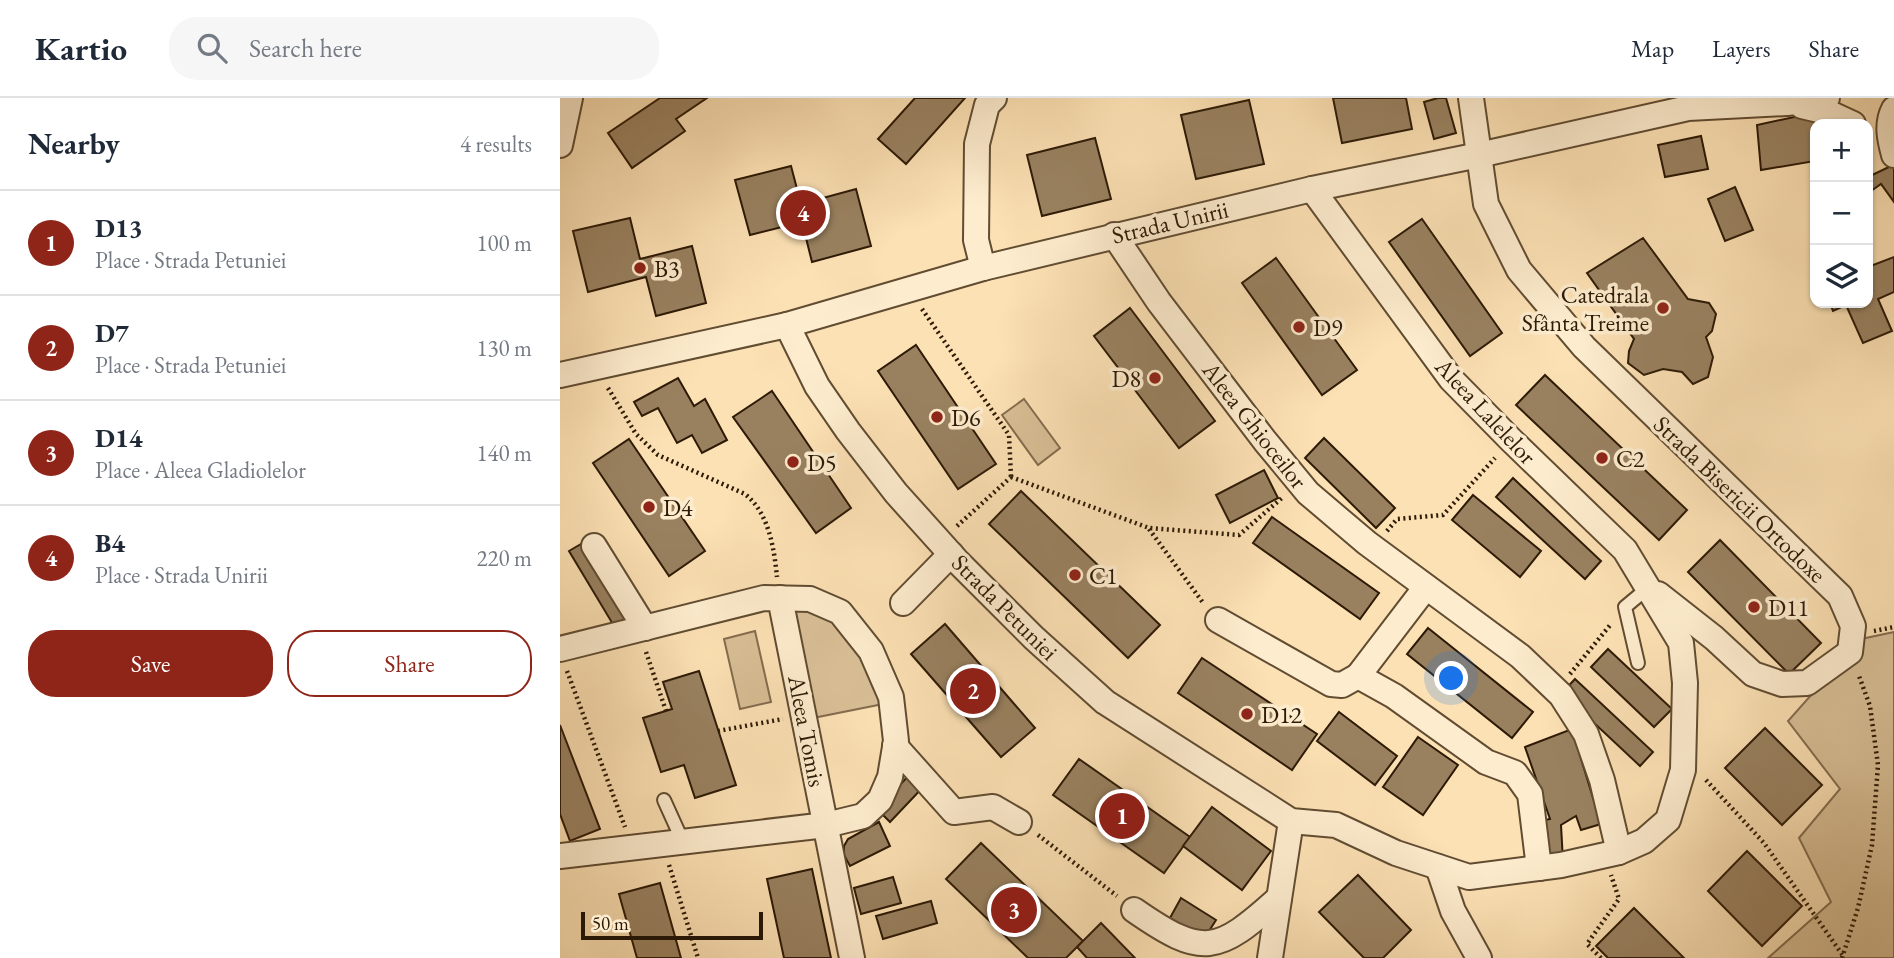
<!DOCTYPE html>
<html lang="en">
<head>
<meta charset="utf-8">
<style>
  body { margin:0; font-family:"EB Garamond",serif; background:#f6f6f7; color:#1f2937 }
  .controls { position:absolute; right:21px; top:21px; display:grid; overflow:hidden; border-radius:14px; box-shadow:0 2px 5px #0004 }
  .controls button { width:63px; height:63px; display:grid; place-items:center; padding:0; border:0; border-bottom:2px solid #e0e1e3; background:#fff; color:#1f2937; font:35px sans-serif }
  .scale { position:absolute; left:21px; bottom:18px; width:182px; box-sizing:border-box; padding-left:7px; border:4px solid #2d1a06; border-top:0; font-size:19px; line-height:24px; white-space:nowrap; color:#2d1a06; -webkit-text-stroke:5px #fdecce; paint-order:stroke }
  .you { position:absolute; left:892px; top:581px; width:24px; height:24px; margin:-18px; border:5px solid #fff; border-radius:50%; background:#1a73e8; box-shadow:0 0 0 10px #1a73e833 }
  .badge { display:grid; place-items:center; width:46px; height:46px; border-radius:50%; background:#8f2418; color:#fff; font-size:23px; font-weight:700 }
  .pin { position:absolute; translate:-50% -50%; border:4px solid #fff; box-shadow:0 2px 7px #0006 }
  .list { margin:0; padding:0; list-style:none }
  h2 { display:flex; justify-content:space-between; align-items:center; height:91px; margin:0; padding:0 28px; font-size:30px }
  h2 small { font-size:23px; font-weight:400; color:#747a83 }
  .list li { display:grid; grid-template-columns:46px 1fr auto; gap:21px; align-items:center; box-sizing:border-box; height:105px; padding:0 28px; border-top:2px solid #e0e1e3 }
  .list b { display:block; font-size:26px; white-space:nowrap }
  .list p { margin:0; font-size:23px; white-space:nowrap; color:#747a83 }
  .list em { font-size:23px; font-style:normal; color:#747a83 }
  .actions { display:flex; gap:14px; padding:21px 28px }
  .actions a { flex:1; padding:16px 0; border:2px solid #8f2418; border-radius:28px; text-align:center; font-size:24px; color:#8f2418 }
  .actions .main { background:#8f2418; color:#fff }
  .icon { flex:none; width:38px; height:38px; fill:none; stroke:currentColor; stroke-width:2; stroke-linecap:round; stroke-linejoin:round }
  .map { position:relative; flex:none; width:1334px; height:860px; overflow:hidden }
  header { display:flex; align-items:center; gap:42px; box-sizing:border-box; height:98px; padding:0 35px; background:#fff; border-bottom:2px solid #e0e1e3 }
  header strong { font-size:33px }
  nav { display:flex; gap:38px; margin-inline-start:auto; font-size:24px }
  .search { width:490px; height:63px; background:#f6f6f7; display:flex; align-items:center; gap:18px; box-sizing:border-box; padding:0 24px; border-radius:28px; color:#747a83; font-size:26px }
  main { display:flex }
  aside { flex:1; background:#fff }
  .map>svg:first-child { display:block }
  .green { fill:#d9bf96; stroke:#836c4e; stroke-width:2 }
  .building { fill:#998160; stroke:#2d1a06; stroke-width:2 }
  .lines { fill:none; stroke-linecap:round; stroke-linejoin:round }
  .service-casing { stroke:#614c32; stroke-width:16 }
  .minor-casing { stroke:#614c32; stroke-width:28 }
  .path { stroke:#2d1a06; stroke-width:4.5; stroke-dasharray:2 3.5; stroke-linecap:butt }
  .service { stroke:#fdecce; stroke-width:12 }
  .minor { stroke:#fdecce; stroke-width:24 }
  .poi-dot { fill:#8f2418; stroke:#fdecce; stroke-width:2.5 }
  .labels { text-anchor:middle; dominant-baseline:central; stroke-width:7; stroke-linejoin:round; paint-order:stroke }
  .street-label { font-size:24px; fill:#2d1a06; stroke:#fdecce }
  .poi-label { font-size:24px; fill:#2d1a06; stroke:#fdecce; text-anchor:start }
</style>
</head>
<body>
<header>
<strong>Kartio</strong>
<div class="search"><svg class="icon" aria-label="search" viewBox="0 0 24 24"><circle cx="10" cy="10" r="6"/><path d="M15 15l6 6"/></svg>Search here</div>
<nav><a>Map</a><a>Layers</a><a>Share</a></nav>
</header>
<main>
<aside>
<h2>Nearby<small>4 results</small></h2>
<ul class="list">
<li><span class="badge">1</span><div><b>D13</b><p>Place · Strada Petuniei</p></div><em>100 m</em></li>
<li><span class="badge">2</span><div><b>D7</b><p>Place · Strada Petuniei</p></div><em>130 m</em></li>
<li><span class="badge">3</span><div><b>D14</b><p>Place · Aleea Gladiolelor</p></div><em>140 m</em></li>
<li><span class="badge">4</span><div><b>B4</b><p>Place · Strada Unirii</p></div><em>220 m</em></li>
</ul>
<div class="actions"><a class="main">Save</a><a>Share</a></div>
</aside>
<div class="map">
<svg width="1334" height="860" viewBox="0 0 1334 860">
  <rect width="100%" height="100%" fill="#fce1b4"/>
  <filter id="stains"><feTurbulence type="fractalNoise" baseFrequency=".00286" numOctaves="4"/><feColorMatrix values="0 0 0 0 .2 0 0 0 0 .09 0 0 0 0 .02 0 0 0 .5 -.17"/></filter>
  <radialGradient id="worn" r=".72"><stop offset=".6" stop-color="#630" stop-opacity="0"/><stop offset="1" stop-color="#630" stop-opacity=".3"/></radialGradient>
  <g class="green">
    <path d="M464 301 500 350 478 367 442 317Z"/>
    <path d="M224 506 278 516 328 605 248 621Z"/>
    <path d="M195 533 211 604 180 611 164 541Z"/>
    <path d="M1334 534V860H1208L1271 804 1239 740 1280 691 1228 623 1301 541Z"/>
  </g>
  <g class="building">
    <path d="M100 0H147L116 21 125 33 72 70 48 35Z"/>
    <path d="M355 0H405L346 66 318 41Z"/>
    <path d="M773 0H846L852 31 782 45Z"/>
    <path d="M878 0H886L896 35 874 41 864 4Z"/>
    <path d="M689 2 704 66 636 81 621 17Z"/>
    <path d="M1239 18 1269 26H1255V63L1201 72 1197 27Z"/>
    <path d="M1141 38 1148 71 1105 79 1098 47Z"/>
    <path d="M535 40 551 101 482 118 467 57Z"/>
    <path d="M1333 67 1334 68V104L1321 86 1311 93 1308 86V79Z"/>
    <path d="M231 68 241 106 296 91 311 148 252 164 242 124 190 137 175 82Z"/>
    <path d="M1175 89 1193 132 1165 143 1148 101Z"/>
    <path d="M70 120 80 161 132 148 146 205 96 218 86 179 28 194 13 133Z"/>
    <path d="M862 121 942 235 910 258 829 144Z"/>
    <path d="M1083 140 1128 201 1149 205 1156 216 1152 233 1146 239 1153 259 1148 279 1133 286 1122 274 1103 271 1084 277 1068 265 1069 253 1074 241 1027 175Z"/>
    <path d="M1334 159V194L1318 201 1332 233 1303 245 1286 207 1273 213 1270 205H1308V169Z"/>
    <path d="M716 160 797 272 762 297 682 185Z"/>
    <path d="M570 210 655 323 619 350 534 238Z"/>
    <path d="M356 247 436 366 398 391 318 273Z"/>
    <path d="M985 277 1127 412 1099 442 956 307Z"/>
    <path d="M118 280 134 308 145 301 167 342 142 355 132 337 117 345 98 310 82 318 74 304Z"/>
    <path d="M212 293 291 410 256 435 173 319Z"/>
    <path d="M764 340 835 410 816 430 745 360Z"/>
    <path d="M69 341 145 453 109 478 33 365Z"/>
    <path d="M704 372 718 400 670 425 656 397Z"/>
    <path d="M953 380 1041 463 1025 481 936 399Z"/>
    <path d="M461 393 600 527 568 560 429 426Z"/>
    <path d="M913 397 981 453 960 479 892 422Z"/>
    <path d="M712 419 819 495 800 521 693 445Z"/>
    <path d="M1160 442 1261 545 1229 576 1128 474Z"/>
    <path d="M26 443 74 523 57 533 9 453Z"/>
    <path d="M385 526 475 630 441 659 351 556Z"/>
    <path d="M868 530 973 614 952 640 847 556Z"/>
    <path d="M1048 551 1112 611 1094 629 1031 569Z"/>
    <path d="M642 560 757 636 732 672 618 595Z"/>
    <path d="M139 573 176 687 135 700 124 667 101 674 83 620 112 611 103 584Z"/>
    <path d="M1015 581 1093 654 1080 668 1002 595Z"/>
    <path d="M779 614 837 658 815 687 757 643Z"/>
    <path d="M0 627 40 731 10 743 0 716Z"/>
    <path d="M1205 630 1262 687 1222 727 1165 670Z"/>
    <path d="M1012 631 1041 726 1021 732 1016 718 1001 727 1003 763H985L980 723 990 721 965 649Z"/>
    <path d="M858 639 898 667 863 717 823 689Z"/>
    <path d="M519 661 630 739 604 775 493 697Z"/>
    <path d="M353 673 366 686 330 724 317 711Z"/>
    <path d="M652 709 711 753 682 792 623 748Z"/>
    <path d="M319 724 330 748 290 768 284 757V748L288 741Z"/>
    <path d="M421 745 523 843 506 860H468L386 781Z"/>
    <path d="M1187 753 1242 808 1202 848 1148 793Z"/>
    <path d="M252 771 271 860H224L207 781Z"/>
    <path d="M798 777 851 832 823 860H804L759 814Z"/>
    <path d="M333 779 341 805 301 816 294 790Z"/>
    <path d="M100 785 121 860H77L59 796Z"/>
    <path d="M621 800 656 822 644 841 610 820Z"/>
    <path d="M371 803 377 825 323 841 316 818Z"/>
    <path d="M1074 810 1124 860H1048L1036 848Z"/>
    <path d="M541 825 575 860H527L517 849Z"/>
  </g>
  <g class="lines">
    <defs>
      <g id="service">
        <path d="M1078 565 1065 509 1089 489"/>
        <path d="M104 702 123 744"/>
      </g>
      <g id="minor">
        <path d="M911 0 926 106 959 172 1024 249 1280 498 1293 528 1290 554 1247 585 1222 586 1193 576 1154 540 1098 496"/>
        <path d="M1242 8 1267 14 1293 26"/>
        <path d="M1334 11C1326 26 1330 42 1334 57"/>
        <path d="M0 47 10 0"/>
        <path d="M554 137 599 204 705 343 748 395 807 445 960 558 1001 597 1026 636 1042 682 1059 754"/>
        <path d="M423 170 416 142 417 46 427 7 434 0"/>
        <path d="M227 227 257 288 288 333 336 395 398 464 474 540 545 604 731 723 776 727 836 755 909 779 1001 767 1059 754 1084 743 1108 722 1123 672 1125 585 1121 545 1065 452 951 342 891 281 752 91"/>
        <path d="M0 277 227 227 423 170 752 91 919 57 1128 10 1227 5 1267 0"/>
        <path d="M34 448 85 530"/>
        <path d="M866 489 798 578 834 598 926 664 955 675 970 696 979 770"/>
        <path d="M220 500 292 860"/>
        <path d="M343 505 391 456"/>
        <path d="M658 522 771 586 782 587 798 578"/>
        <path d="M0 551 204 500 250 501 280 514 311 553 331 599 336 643 330 679 320 702 303 718 266 727 0 758"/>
        <path d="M335 648 394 714 433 709 459 724"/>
        <path d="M878 769 893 813 919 860"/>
        <path d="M574 812C643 860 657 856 719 800"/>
        <path d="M710 860 731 723"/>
      </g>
    </defs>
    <use href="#service" class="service-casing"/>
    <use href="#minor" class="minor-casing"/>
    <g class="path">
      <path d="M362 211 449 337 451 379"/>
      <path d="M48 290 76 336 98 357 185 396C209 415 214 450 217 479"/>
      <path d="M451 379 589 430 679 437 723 399"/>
      <path d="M397 428 451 379"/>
      <path d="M589 431 644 506"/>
      <path d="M827 433 837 421 883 417 935 360"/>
      <path d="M1314 533 1334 529"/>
      <path d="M86 554 106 613"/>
      <path d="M7 573 65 729"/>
      <path d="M1010 576 1051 526"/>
      <path d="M158 633 223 621"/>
      <path d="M1146 682 1204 745 1284 859"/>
      <path d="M478 737 557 798"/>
      <path d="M109 767 138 860"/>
      <path d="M1041 860 1027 846 1059 801 1051 777"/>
      <path d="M1282 860 1298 810 1312 747 1318 667 1310 608 1299 578"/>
    </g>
    <use href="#service" class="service"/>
    <use href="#minor" class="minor"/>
  </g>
  <g class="poi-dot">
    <circle cx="80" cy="170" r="7"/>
    <circle cx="1103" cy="210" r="7"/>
    <circle cx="739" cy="229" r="7"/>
    <circle cx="595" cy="280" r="7"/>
    <circle cx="377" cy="319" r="7"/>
    <circle cx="1042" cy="360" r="7"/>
    <circle cx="233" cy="364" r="7"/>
    <circle cx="89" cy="409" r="7"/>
    <circle cx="515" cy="477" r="7"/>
    <circle cx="1194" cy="509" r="7"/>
    <circle cx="687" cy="616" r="7"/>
  </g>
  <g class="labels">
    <g class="street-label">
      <text transform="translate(610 124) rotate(-13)">Strada Unirii</text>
      <text transform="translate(926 313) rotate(47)">Aleea Lalelelor</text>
      <text transform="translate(695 327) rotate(52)">Aleea Ghioceilor</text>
      <text transform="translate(1180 401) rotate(44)">Strada Bisericii Ortodoxe</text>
      <text transform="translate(445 509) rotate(45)">Strada Petuniei</text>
      <text transform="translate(247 633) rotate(79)">Aleea Tomis</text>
    </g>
    <g class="poi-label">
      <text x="94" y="170">B3</text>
      <text x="1089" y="196" text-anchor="end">Catedrala<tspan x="1089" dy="28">Sfânta Treime</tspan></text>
      <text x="753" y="229">D9</text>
      <text x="581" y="280" text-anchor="end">D8</text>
      <text x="391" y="319">D6</text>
      <text x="1056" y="360">C2</text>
      <text x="247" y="364">D5</text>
      <text x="103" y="409">D4</text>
      <text x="529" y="477">C1</text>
      <text x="1208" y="509">D11</text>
      <text x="701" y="616">D12</text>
    </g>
  </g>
  <rect width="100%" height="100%" filter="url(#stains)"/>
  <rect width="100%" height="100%" fill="url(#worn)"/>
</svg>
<div class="controls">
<button>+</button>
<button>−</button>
<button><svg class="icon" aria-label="layers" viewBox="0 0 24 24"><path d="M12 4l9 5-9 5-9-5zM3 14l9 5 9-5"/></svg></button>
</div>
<div class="scale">50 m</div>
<div class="you"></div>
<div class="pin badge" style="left:562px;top:718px">1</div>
<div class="pin badge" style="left:413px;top:593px">2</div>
<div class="pin badge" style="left:454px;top:812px">3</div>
<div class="pin badge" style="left:243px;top:115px">4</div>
</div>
</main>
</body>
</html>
